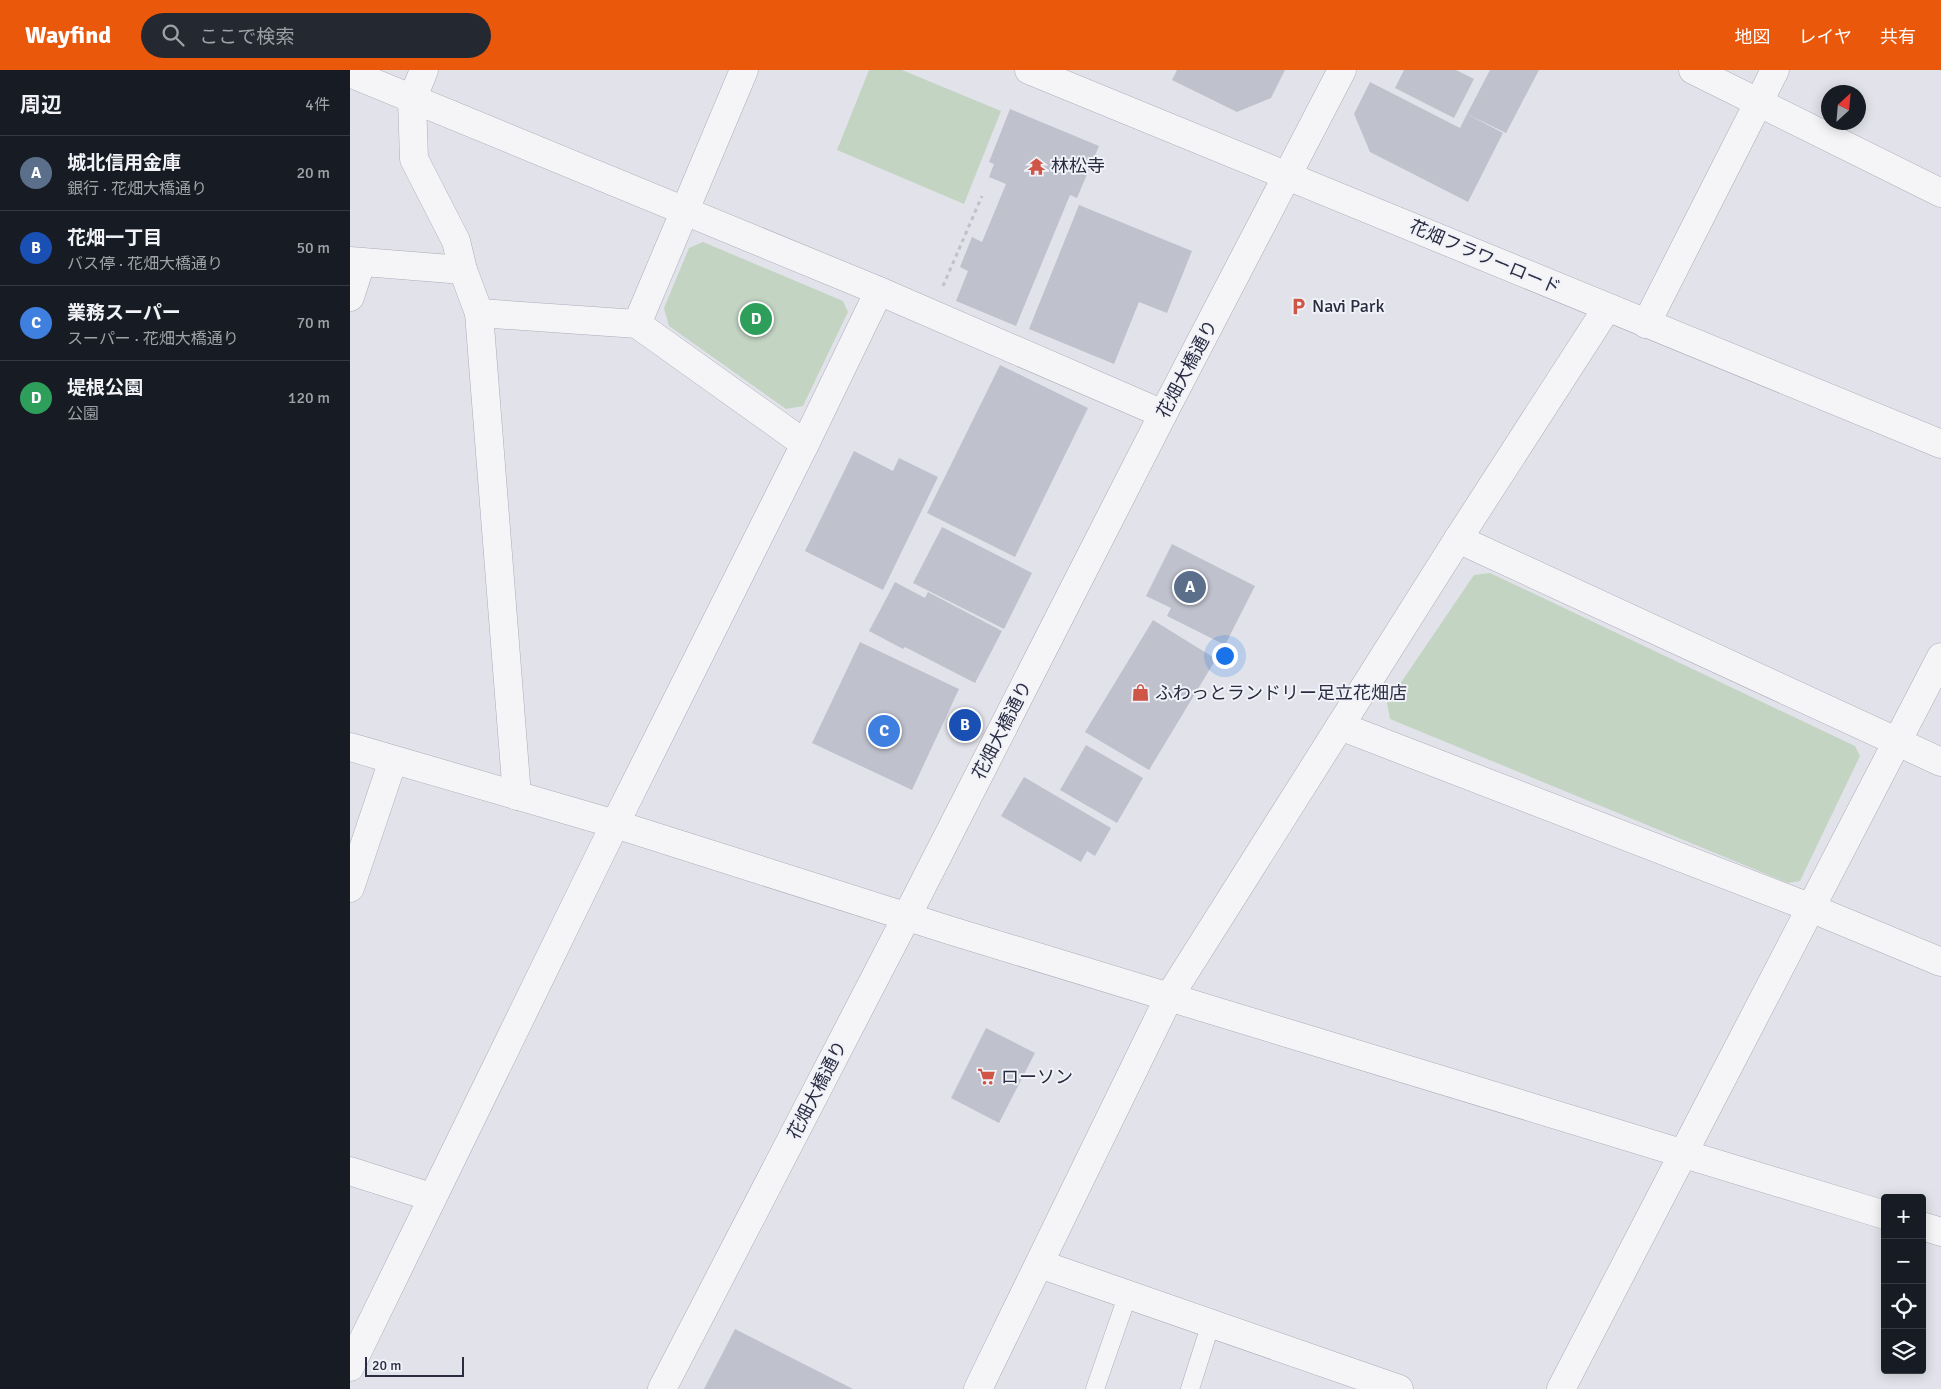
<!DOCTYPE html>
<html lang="ja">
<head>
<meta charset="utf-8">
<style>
  body { margin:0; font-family:Signika,"Noto Sans JP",sans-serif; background:#242831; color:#f1f3f6 }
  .controls { position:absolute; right:15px; bottom:15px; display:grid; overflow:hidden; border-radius:5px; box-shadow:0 2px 12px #0003 }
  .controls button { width:45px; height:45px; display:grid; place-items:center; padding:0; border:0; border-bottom:1px solid #363941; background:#171b24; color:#f1f3f6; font:25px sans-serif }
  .compass { position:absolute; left:1471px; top:15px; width:45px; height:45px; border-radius:50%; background:#171b24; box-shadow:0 2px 12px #0003; rotate:26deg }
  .scale { position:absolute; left:15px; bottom:12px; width:99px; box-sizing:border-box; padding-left:5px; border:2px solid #2a2c42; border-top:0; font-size:14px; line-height:18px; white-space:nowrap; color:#2a2c42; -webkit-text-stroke:4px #f1f2f8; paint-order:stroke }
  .you { position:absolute; left:874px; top:585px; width:18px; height:18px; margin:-12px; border:4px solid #fff; border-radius:50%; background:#1a73e8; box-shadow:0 0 0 8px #1a73e833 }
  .badge { display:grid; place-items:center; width:32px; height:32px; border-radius:50%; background:#ea580c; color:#fff; font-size:16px; font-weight:700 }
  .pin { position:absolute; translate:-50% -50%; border:2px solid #fff; box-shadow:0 1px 5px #0006 }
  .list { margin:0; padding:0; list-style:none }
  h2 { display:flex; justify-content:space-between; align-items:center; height:65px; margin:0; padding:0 20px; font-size:21px }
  h2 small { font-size:16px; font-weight:400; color:#9ea1a6 }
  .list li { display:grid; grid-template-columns:32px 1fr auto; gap:15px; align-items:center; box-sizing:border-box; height:75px; padding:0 20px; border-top:1px solid #363941 }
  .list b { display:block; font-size:19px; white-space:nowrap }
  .list p { margin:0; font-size:16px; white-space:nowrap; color:#9ea1a6 }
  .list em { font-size:16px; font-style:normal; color:#9ea1a6 }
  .icon { flex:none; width:28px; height:28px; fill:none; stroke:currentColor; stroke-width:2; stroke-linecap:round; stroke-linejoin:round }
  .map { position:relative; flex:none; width:1591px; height:1319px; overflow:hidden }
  header { display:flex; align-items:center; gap:30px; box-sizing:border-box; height:70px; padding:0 25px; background:#ea580c; color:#fff }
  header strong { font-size:24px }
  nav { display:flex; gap:28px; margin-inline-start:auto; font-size:18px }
  .search { width:350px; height:45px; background:#242831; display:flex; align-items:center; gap:12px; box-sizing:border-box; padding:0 18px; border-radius:28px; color:#9ea1a6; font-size:19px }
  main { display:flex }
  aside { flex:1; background:#171b24 }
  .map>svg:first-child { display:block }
  .green { fill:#c3d4c3 }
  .building { fill:#bfc1cd }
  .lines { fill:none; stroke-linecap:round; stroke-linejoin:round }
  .service-casing { stroke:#abacb8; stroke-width:19 }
  .minor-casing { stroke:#abacb8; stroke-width:29 }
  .tertiary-casing { stroke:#abacb8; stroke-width:29 }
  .path { stroke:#c0c1c9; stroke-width:3; stroke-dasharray:4 4; stroke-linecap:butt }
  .service { stroke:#f5f5f8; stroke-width:18 }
  .minor { stroke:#f5f5f8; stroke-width:28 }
  .tertiary { stroke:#f5f5f8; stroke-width:28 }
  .labels { text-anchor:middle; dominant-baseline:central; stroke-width:4; stroke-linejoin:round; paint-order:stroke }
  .poi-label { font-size:18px; fill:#2a2c42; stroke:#f1f2f8; text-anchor:start }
  .street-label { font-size:18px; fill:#2a2c42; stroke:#f1f2f8 }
</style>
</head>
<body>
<header>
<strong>Wayfind</strong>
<div class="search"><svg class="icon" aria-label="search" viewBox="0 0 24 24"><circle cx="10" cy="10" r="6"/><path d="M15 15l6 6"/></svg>ここで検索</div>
<nav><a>地図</a><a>レイヤ</a><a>共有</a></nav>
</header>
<main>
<aside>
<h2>周辺<small>4件</small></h2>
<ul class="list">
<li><span class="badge" style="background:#5c6f8a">A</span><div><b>城北信用金庫</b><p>銀行 · 花畑大橋通り</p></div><em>20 m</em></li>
<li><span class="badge" style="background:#1a4fb4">B</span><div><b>花畑一丁目</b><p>バス停 · 花畑大橋通り</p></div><em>50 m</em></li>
<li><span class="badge" style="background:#3f7fe0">C</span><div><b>業務スーパー</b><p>スーパー · 花畑大橋通り</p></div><em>70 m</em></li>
<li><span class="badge" style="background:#2e9e5b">D</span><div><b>堤根公園</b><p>公園</p></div><em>120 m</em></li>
</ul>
</aside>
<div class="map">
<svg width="1591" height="1319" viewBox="0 0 1591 1319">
  <rect width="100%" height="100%" fill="#e2e3ea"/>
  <g class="green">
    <path d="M519 0H552L651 41 614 134 487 80Z"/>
    <path d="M353 172 493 231 498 242 453 336 436 339 319 256 314 238 339 178Z"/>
    <path d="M1140 503 1505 676 1510 686 1450 811 1438 813 1040 649 1037 633 1124 505Z"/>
  </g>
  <g class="building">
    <path d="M827 0H935L921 28 887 42 822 10Z"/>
    <path d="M1054 0H1106L1124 9 1104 48 1045 18Z"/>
    <path d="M1140 0H1189L1156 63 1117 44Z"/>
    <path d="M1020 12 1110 58 1117 44 1153 63 1118 132 1020 82 1004 44Z"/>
    <path d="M660 39 749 76 727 128 720 125 666 256 606 231 618 201 610 197 622 167 632 172 656 114 639 107 644 94 639 92Z"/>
    <path d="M729 135 842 181 817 243 789 232 764 294 679 259Z"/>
    <path d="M650 295 738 338 665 487 577 443Z"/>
    <path d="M504 381 543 401 549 388 588 407 533 520 455 481Z"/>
    <path d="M592 457 682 503 654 559 563 513Z"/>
    <path d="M822 474 905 516 875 575 817 546 821 538 796 526Z"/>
    <path d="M545 512 575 528 578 522 652 561 625 613 555 577 553 579 519 561Z"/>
    <path d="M803 550 866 589 799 700 735 662Z"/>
    <path d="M510 572 609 619 562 720 462 673Z"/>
    <path d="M736 675 793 708 767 753 710 720Z"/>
    <path d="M674 707 761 758 745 786 737 781 731 792 651 746Z"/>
    <path d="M636 958 685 983 649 1053 601 1028Z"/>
    <path d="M385 1259 503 1319H354Z"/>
  </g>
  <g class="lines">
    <defs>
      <g id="service">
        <path d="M745 1319 778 1224"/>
        <path d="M840 1319 861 1253"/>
      </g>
      <g id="minor">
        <path d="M74 0 62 30 64 89 106 171 113 200 129 243 167 726"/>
        <path d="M1343 0 1591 123"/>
        <path d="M0 3 529 221 813 344"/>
        <path d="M0 191 113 200"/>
        <path d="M0 227 11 193"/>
        <path d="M129 243 287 254 455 374"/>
        <path d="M287 254 394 0"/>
        <path d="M1296 254 1425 0"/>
        <path d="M1108 469 1591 692"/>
        <path d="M990 656 1446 832 1591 892"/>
        <path d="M0 818 43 690"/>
        <path d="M0 1101 81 1127"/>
        <path d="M690 1194 1049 1319"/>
        <path d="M0 1297 265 754 455 374 529 221"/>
        <path d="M628 1319 819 927 1108 469 1257 238"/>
        <path d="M1211 1319 1591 587"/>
      </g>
      <g id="tertiary">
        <path d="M679 0 1591 374"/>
        <path d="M0 677 265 754 602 861 1535 1145"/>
        <path d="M1572 1156 1591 1162"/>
        <path d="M312 1319 557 846 813 344 992 0"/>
      </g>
    </defs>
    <use href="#service" class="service-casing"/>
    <use href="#minor" class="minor-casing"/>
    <use href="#tertiary" class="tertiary-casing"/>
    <path class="path" d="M593 216 632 126"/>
    <use href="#service" class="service"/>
    <use href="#minor" class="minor"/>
    <use href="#tertiary" class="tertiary"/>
  </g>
  <defs>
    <symbol id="temple-bare" viewBox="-9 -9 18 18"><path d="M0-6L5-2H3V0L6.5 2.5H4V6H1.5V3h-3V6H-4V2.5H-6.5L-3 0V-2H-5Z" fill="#cf5547" stroke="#f1f2f8" stroke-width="2.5" paint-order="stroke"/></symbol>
    <symbol id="parking-bare" viewBox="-9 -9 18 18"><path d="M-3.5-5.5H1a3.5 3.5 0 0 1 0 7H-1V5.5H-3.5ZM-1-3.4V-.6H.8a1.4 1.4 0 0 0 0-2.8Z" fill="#cf5547" stroke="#f1f2f8" stroke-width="2.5" paint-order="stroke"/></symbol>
    <symbol id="shop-bare" viewBox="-9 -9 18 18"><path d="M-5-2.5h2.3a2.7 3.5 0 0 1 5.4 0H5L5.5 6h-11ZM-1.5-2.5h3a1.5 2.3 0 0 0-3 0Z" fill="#cf5547" stroke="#f1f2f8" stroke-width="2.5" paint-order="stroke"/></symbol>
    <symbol id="supermarket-bare" viewBox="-9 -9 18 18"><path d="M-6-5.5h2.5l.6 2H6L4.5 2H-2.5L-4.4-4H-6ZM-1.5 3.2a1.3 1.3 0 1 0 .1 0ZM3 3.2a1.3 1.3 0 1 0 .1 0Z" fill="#cf5547" stroke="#f1f2f8" stroke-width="2.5" paint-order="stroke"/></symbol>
  </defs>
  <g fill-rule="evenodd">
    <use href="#temple-bare" x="674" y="84" width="25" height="25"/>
    <use href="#parking-bare" x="936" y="224" width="25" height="25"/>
    <use href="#shop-bare" x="778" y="610" width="25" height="25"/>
    <use href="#supermarket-bare" x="624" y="994" width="25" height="25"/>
  </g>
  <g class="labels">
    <g class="poi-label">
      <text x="701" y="96">林松寺</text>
      <text x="962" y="236">Navi Park</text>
      <text x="805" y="623">ふわっとランドリー足立花畑店</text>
      <text x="651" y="1007">ローソン</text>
    </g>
    <g class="street-label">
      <text transform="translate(1135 187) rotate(23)">花畑フラワーロード</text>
      <text transform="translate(837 299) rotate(-62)">花畑大橋通り</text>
      <text transform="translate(652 660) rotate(-63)">花畑大橋通り</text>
      <text transform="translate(467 1020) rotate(-63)">花畑大橋通り</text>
    </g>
  </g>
</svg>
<div class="controls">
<button>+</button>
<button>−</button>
<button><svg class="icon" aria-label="locate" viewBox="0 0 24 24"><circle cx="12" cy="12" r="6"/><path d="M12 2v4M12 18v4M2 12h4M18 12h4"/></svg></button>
<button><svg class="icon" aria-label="layers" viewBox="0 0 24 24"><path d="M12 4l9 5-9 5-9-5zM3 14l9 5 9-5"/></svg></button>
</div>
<svg class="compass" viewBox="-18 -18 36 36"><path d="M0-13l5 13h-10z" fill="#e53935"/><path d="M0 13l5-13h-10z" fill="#9ea1a6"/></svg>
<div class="scale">20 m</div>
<div class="you"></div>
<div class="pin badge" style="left:840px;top:517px;background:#5c6f8a">A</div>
<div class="pin badge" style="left:615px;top:655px;background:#1a4fb4">B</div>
<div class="pin badge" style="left:534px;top:661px;background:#3f7fe0">C</div>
<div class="pin badge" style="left:406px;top:249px;background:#2e9e5b">D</div>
</div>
</main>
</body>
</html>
